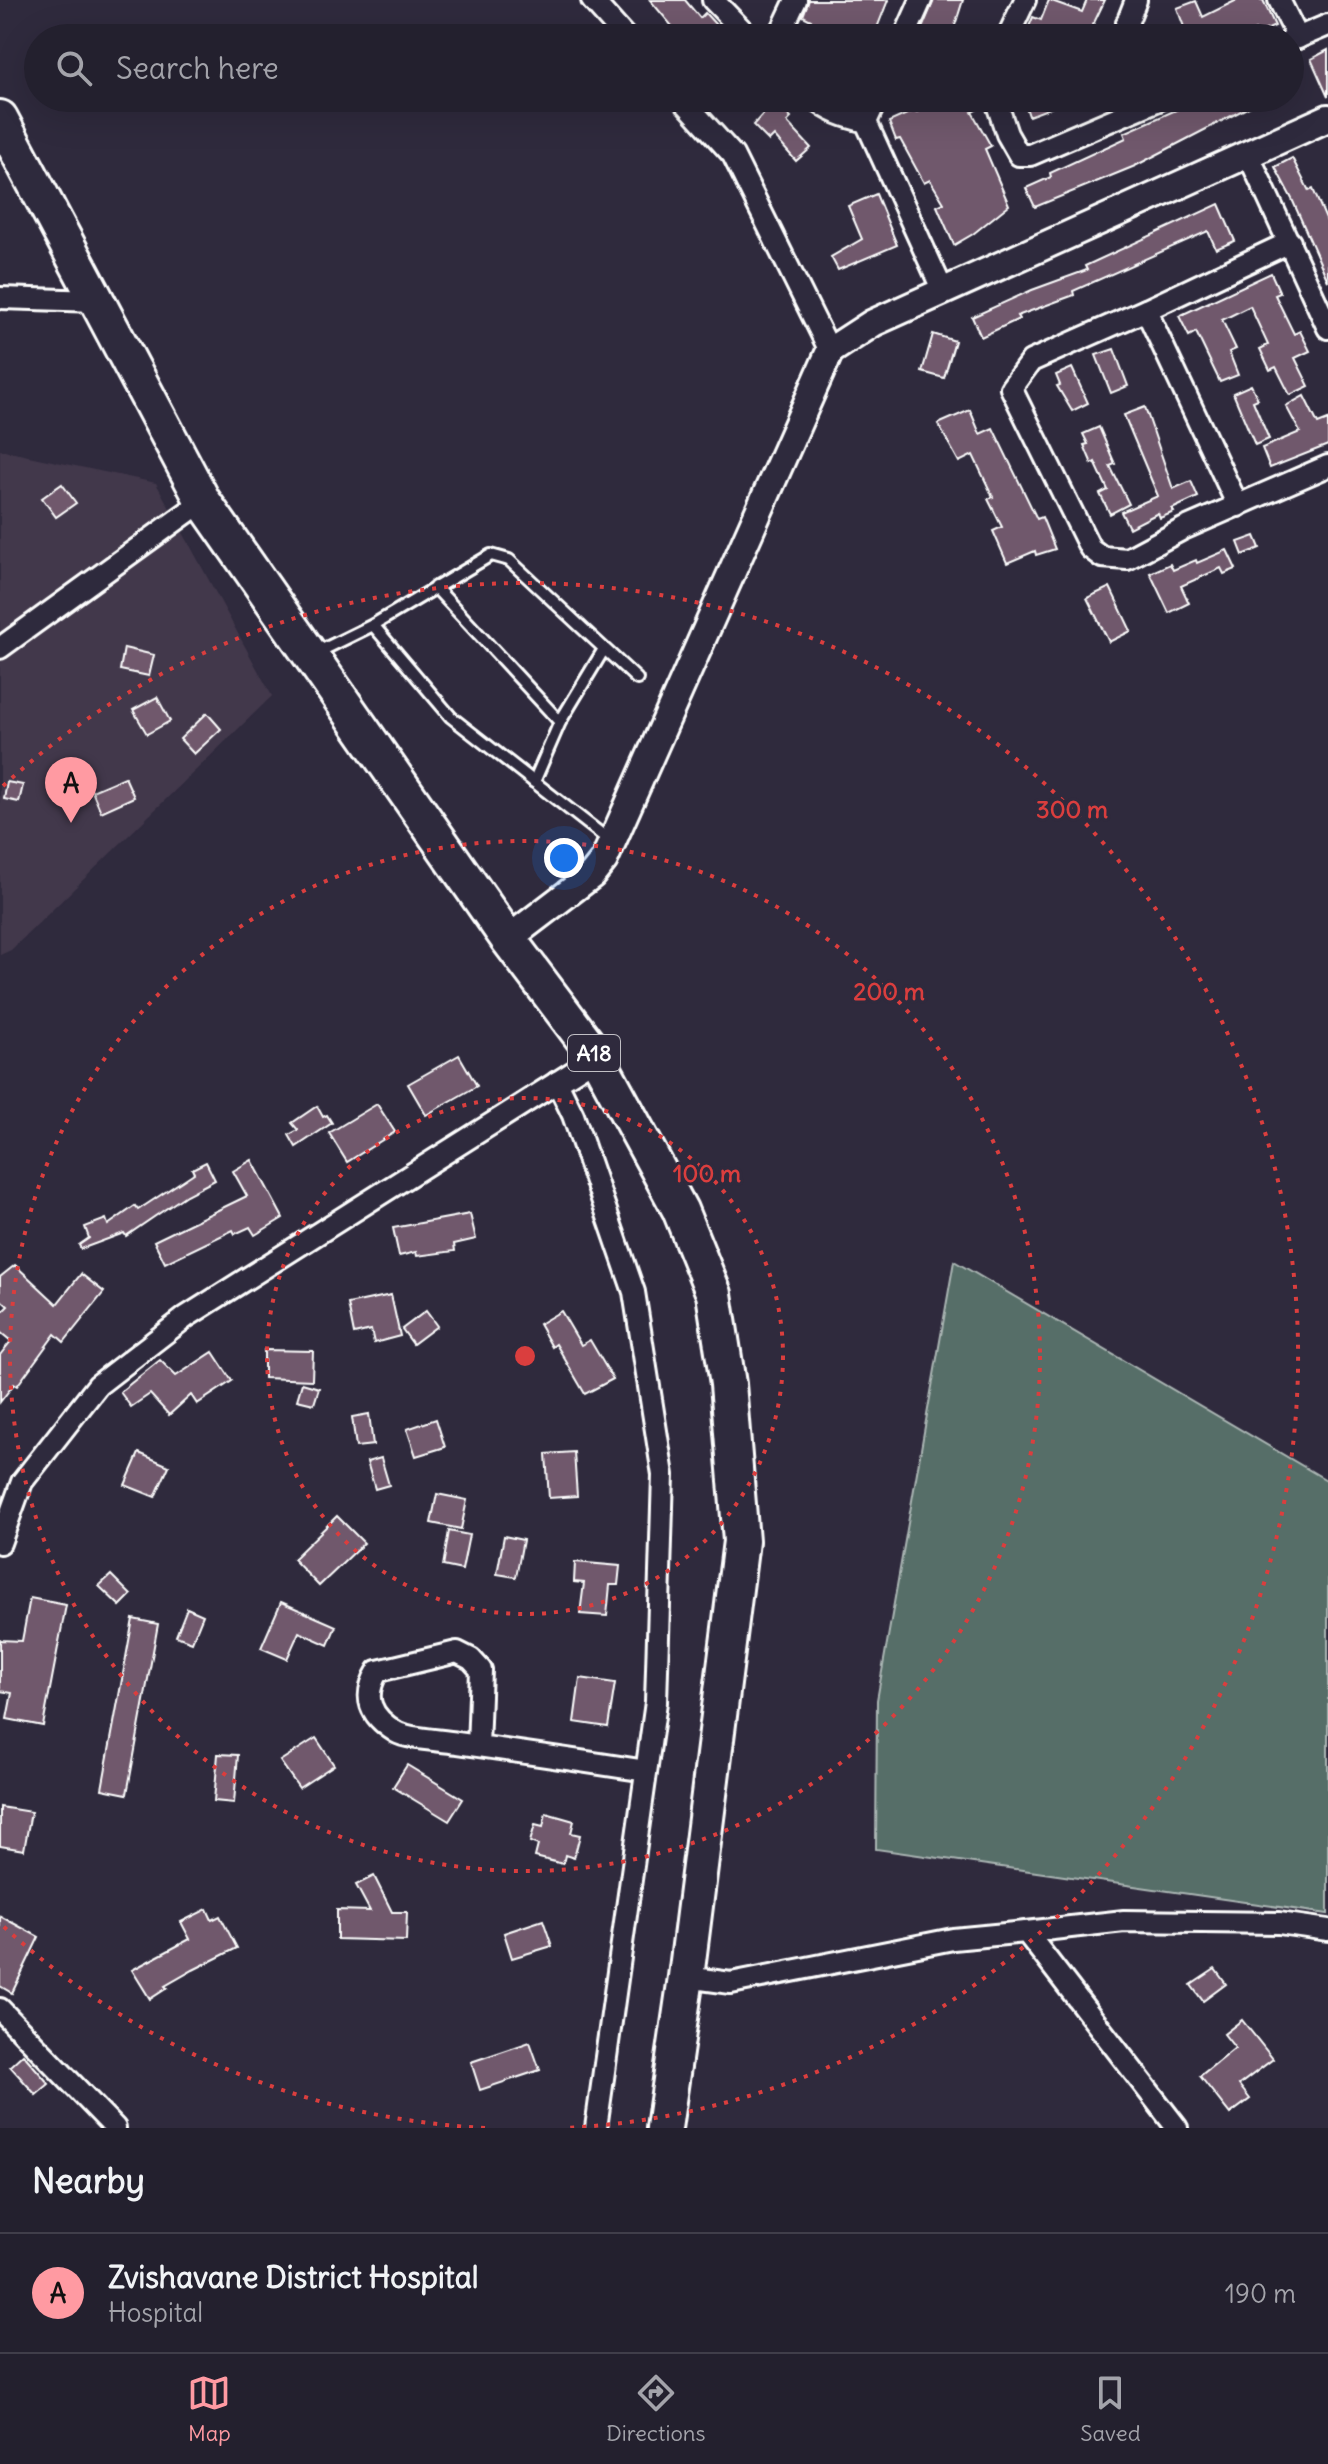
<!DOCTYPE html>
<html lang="en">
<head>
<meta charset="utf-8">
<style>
  body { margin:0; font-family:Delius,sans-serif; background:#2b2836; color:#f1f3f6 }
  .you { position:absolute; left:564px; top:858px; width:28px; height:28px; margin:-20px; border:6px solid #fff; border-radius:50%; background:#1a73e8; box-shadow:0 0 0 12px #1a73e833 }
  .badge { display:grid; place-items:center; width:52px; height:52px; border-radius:50%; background:#ff9aa2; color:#111; font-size:26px; font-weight:700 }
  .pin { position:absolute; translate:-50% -66px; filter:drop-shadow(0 2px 4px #0008) }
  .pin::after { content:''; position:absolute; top:42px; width:28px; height:24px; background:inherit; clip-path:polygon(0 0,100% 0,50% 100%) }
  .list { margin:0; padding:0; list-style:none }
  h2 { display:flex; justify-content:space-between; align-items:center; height:104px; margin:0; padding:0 32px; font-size:34px }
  h2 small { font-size:26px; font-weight:400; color:#a3a3aa }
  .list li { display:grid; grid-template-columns:52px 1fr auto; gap:24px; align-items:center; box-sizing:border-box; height:120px; padding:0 32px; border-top:2px solid #403e4a }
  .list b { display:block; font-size:30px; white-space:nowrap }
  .list p { margin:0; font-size:26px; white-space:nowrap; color:#a3a3aa }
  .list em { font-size:26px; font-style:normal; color:#a3a3aa }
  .icon { flex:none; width:44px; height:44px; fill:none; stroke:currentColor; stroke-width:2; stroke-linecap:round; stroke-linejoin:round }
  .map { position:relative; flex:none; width:1328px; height:2128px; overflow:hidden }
  .search { position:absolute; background:#23202e; box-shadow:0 8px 32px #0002; left:24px; right:24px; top:24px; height:88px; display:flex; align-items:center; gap:20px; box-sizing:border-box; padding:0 28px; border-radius:44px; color:#a3a3aa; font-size:30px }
  .sheet { height:224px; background:#23202e }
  nav { display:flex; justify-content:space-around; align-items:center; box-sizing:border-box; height:112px; border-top:2px solid #403e4a; background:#23202e; font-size:22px; color:#a3a3aa }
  nav a { display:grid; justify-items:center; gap:4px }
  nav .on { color:#ff9aa2 }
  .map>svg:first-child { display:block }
  .built { fill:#42384b }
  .green { fill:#576e68; stroke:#abb6b4; stroke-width:2 }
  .building { fill:#6f586c; stroke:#fff; stroke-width:2 }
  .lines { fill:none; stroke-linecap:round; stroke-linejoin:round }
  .service-casing { stroke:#fff; stroke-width:16 }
  .minor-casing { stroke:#fff; stroke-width:26 }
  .tertiary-casing { stroke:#fff; stroke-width:32 }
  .trunk-casing { stroke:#fff; stroke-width:40 }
  .service { stroke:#2f2a3d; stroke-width:10 }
  .minor { stroke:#2f2a3d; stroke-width:20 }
  .tertiary { stroke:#2f2a3d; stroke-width:26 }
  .trunk { stroke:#2f2a3d; stroke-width:34 }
  .ring { fill:none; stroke:#da3e3e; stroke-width:4; stroke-dasharray:4 8 }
  .labels { text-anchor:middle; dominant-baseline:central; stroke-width:6; stroke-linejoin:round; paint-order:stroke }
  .shield { fill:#2f2a3d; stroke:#c1bfc5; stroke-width:2 }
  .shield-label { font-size:22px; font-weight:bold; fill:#fff }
  .centre { fill:#da3e3e; stroke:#2f2a3d; stroke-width:4 }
  .ring-label { font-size:24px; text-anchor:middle; font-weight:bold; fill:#da3e3e; stroke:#2f2a3d; stroke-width:6; stroke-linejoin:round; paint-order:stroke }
</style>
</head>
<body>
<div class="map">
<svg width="1328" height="2128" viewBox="0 0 1328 2128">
  <rect width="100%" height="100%" fill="#2f2a3d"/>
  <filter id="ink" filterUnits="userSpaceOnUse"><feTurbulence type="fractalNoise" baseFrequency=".0125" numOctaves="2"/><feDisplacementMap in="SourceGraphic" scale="16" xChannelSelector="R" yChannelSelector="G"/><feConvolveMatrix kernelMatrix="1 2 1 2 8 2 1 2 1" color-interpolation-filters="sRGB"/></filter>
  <g filter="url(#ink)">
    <path class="built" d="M0 450 156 483 272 696 11 950 0 955Z"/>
    <path class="green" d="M954 1261 1328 1481V1914L876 1849 877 1700Z"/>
    <g class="building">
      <path d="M650 0H685L700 18 705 13 716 25 709 31 716 38H682Z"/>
      <path d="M809 0H888L873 38H803L811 20 803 16Z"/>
      <path d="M934 0H963L951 38H918Z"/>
      <path d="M1049 0 1082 12 1087 0H1105L1090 31 1093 38H1035L1026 34 1033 17 1041 20Z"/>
      <path d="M1237 0H1263L1275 26 1257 34 1255 30 1239 38H1232L1228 30 1212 38H1161L1184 27 1177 8 1196 1 1203 17Z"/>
      <path d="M1328 50V97L1311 59Z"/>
      <path d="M945 98H982L984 106 972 112 991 146 985 149 1009 205 973 234 954 245 937 206 944 203 930 180 924 183 900 139 896 140 889 122 918 109 917 112Z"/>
      <path d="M1031 98H1074V99L1029 116 1024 101Z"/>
      <path d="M1203 98H1266L1135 166 1035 207 1026 188 1051 177 1050 173 1126 138 1124 133Z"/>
      <path d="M774 102 791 118 787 122 811 148 796 161 774 136 769 141 753 125Z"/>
      <path d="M1292 158 1309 191 1313 189 1328 224V281L1292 199 1275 167Z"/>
      <path d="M876 194 897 245 838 270 831 257 862 239 848 206Z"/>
      <path d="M1219 204 1235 241 1216 249 1208 231 1073 291 1074 295 1017 316 1019 319 981 337 972 317 1032 290 1087 270 1085 266Z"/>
      <path d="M1271 273 1280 293 1275 295 1294 334 1300 331 1310 351 1295 358 1309 386 1290 395 1276 367 1270 370 1260 349 1268 345 1250 306 1222 320 1236 349 1229 352 1238 375 1220 382 1196 332 1189 336 1179 316Z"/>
      <path d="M933 334 955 341 944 378 922 372Z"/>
      <path d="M1114 349 1128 386 1111 393 1096 355Z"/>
      <path d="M1072 368 1088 403 1072 411 1057 386 1060 385 1056 375Z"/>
      <path d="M1251 385 1258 399 1253 401 1269 439 1255 445 1233 393Z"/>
      <path d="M1304 396 1318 424 1328 420V445L1270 468 1262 448 1300 432 1286 406Z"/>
      <path d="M1145 407 1173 489 1191 481 1198 497 1172 509 1174 512 1160 518 1158 513 1129 528 1121 512 1158 496 1124 415Z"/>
      <path d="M970 410 980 434 993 428 1037 519 1042 517 1055 549 1036 555 1035 551 1007 563 993 531 1002 527 988 499 993 497 973 455 959 462 938 424Z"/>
      <path d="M1099 427 1115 464 1110 466 1129 504 1110 514 1100 494 1108 490 1095 462 1092 464 1084 445 1088 444 1083 434Z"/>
      <path d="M62 484 76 503 56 517 42 498Z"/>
      <path d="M1255 536 1260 548 1243 555 1238 542Z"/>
      <path d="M1227 550 1236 569 1224 574 1221 568 1181 586 1189 603 1169 613 1150 573 1170 564 1173 570 1196 560 1197 563Z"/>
      <path d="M1110 587 1131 631 1109 642 1087 598Z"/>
      <path d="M124 648 154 655 149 676 120 670Z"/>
      <path d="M157 697 170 721 147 734 133 710Z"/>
      <path d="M207 713 221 729 194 754 180 739Z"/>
      <path d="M125 777 134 797 101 812 92 791Z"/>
      <path d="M7 782 23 785 19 802 4 799Z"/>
      <path d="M459 1055 477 1086 426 1115 408 1084Z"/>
      <path d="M377 1104 395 1132 347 1162 329 1133Z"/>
      <path d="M317 1106 323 1117 327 1115 332 1123 296 1147 289 1135 298 1130 292 1123Z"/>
      <path d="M252 1160 283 1218 255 1235 250 1227 235 1234 233 1230 165 1263 154 1241 247 1196 233 1171Z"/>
      <path d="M206 1162 215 1180 186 1195 126 1236 124 1233 81 1249 79 1245 89 1238 85 1227 106 1219 108 1225 135 1206 138 1210 194 1173 192 1169Z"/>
      <path d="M470 1214 476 1239 454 1244 455 1251 417 1256 416 1252 399 1256 393 1228Z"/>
      <path d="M15 1265 57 1304 81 1274 104 1292 64 1342 55 1334 17 1386 14 1384 0 1402V1355L11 1341 0 1332V1314L8 1306 0 1299V1277Z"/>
      <path d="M391 1295 400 1336 374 1343 371 1330 354 1334 348 1304Z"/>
      <path d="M426 1311 437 1326 413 1344 402 1329Z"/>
      <path d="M561 1311 581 1345 590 1340 613 1379 585 1394 556 1344 552 1347 539 1324Z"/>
      <path d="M264 1350 313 1351 312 1380 264 1378Z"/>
      <path d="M213 1352 232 1381 197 1404 191 1395 169 1415 150 1394 131 1407 120 1392 160 1360 176 1376Z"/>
      <path d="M302 1383 319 1388 314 1404 297 1400Z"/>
      <path d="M369 1414 373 1445 356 1447 352 1417Z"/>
      <path d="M436 1419 445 1447 416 1456 407 1429Z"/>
      <path d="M574 1452 577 1496 549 1498 546 1454Z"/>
      <path d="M139 1453 169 1466 155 1497 125 1485Z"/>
      <path d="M381 1458 389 1485 375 1489 367 1462Z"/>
      <path d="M437 1494 467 1500 461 1529 431 1523Z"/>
      <path d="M337 1516 364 1543 319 1586 293 1559Z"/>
      <path d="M449 1531 469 1535 462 1570 443 1566Z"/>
      <path d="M504 1536 523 1540 516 1577 497 1574Z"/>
      <path d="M575 1562 620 1566 618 1585H610L607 1616 580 1614 584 1583 574 1582Z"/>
      <path d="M111 1575 131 1595 120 1606 99 1586Z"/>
      <path d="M30 1598 66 1605 43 1726 7 1719 12 1693 0 1691V1640L22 1641Z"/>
      <path d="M281 1602 336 1626 328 1645 299 1632 287 1659 261 1648Z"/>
      <path d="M187 1608 203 1615 192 1642 176 1636Z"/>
      <path d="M133 1619 158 1624 127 1794 102 1789Z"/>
      <path d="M580 1678 615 1683 608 1727 574 1722Z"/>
      <path d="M316 1738 334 1765 299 1788 280 1761Z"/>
      <path d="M218 1754 238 1755 234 1803 214 1801Z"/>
      <path d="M407 1765 463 1799 449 1821 393 1787Z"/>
      <path d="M0 1807 31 1812 24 1850 0 1846Z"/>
      <path d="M546 1813 574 1821 571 1833 580 1835 574 1858 565 1855 563 1864 535 1857 538 1845 530 1842 535 1825 543 1827Z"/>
      <path d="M374 1876 392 1912H407L406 1941 337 1939V1910L370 1911 356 1885Z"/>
      <path d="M207 1909 212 1920 220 1916 237 1948 193 1970 165 1986 167 1988 150 1999 132 1970 190 1939 181 1922Z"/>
      <path d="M0 1916 39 1937 12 1993 0 1986Z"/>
      <path d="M543 1920 552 1946 512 1958 504 1933Z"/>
      <path d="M1215 1969 1226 1984 1203 2001 1191 1985Z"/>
      <path d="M1242 2020 1273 2059 1239 2085 1250 2099 1230 2114 1200 2076 1235 2048 1224 2034Z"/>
      <path d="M530 2042 540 2070 480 2090 471 2062Z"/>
      <path d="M23 2054 49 2084 36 2095 10 2066Z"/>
    </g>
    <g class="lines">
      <defs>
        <g id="service">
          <path d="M435 587 560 722"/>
          <path d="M373 625 451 717 610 841"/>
          <path d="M316 653 373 625 491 555 509 560 637 679"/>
          <path d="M534 782 560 722 604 649"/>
        </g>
        <g id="minor">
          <path d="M592 0 626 38"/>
          <path d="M713 0 750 38"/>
          <path d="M1279 0 1298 38"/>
          <path d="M778 38 796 0"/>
          <path d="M904 38 921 0"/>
          <path d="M1007 38 1025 0"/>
          <path d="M1133 38 1127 23 1136 0"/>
          <path d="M1290 41 1328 25"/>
          <path d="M681 98 733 155 830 351"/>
          <path d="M814 98C829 112 846 117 866 122L943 291"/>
          <path d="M995 98 1007 134 1019 155H1030L1163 98"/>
          <path d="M866 122 877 98"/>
          <path d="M1248 154 1328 328"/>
          <path d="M0 298 97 301"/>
          <path d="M1146 310 1031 361 1011 388 1090 548 1102 557 1127 559 1183 529 1328 466"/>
          <path d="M1238 506 1146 310 1290 242"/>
          <path d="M0 648 203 501"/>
          <path d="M557 1082 573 1115 634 1292 663 1475 656 1702 596 2128"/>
          <path d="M0 1543 22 1482 98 1385 186 1317 597 1057"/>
          <path d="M478 1746 481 1670 471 1659 457 1652 378 1671C362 1697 370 1716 396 1732 408 1739 441 1740 457 1743 520 1752 583 1761 646 1771"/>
          <path d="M1026 1932 1124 1921 1279 1923 1328 1930"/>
          <path d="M686 1977 731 1983 953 1939 1026 1932 1177 2128"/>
          <path d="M0 2009 115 2128"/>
        </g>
        <path id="tertiary" d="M508 939 592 875 604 860 830 351 873 323 1328 118"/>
        <path id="trunk" d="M0 118 203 501 508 939 597 1057 680 1210 714 1294 728 1384 741 1541 686 1977 664 2128"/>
      </defs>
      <use href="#service" class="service-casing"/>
      <use href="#minor" class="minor-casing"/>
      <use href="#tertiary" class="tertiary-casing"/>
      <use href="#trunk" class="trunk-casing"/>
      <use href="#service" class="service"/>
      <use href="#minor" class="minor"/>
      <use href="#tertiary" class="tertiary"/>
      <use href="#trunk" class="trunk"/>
    </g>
  </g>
  <g class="ring">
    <circle cx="525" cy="1356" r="258"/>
    <circle cx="525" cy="1356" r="515"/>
    <path d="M485 2128A773 773 0 0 1 3 1926M3 786A773 773 0 1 1 565 2128"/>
  </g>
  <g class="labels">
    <rect class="shield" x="568" y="1035" width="52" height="36" rx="6"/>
    <g class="shield-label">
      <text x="594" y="1053">A18</text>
    </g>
  </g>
  <circle cx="525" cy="1356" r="12" class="centre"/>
  <g class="ring-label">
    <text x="1072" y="818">300 m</text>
    <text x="889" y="1000">200 m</text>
    <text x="707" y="1182">100 m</text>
  </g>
</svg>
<div class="you"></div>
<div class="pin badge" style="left:71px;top:823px">A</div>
<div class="search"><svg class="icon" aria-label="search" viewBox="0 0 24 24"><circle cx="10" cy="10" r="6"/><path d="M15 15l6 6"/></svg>Search here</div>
</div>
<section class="sheet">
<h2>Nearby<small></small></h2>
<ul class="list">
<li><span class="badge">A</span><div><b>Zvishavane District Hospital</b><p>Hospital</p></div><em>190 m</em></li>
</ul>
</section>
<nav>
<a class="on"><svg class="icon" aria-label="map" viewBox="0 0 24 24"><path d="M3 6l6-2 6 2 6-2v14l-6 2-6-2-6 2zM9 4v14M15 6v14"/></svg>Map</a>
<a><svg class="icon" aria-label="directions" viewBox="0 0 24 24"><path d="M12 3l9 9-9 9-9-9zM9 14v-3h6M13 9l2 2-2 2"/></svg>Directions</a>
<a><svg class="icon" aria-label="saved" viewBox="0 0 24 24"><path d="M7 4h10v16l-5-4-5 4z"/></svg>Saved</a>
</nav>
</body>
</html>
